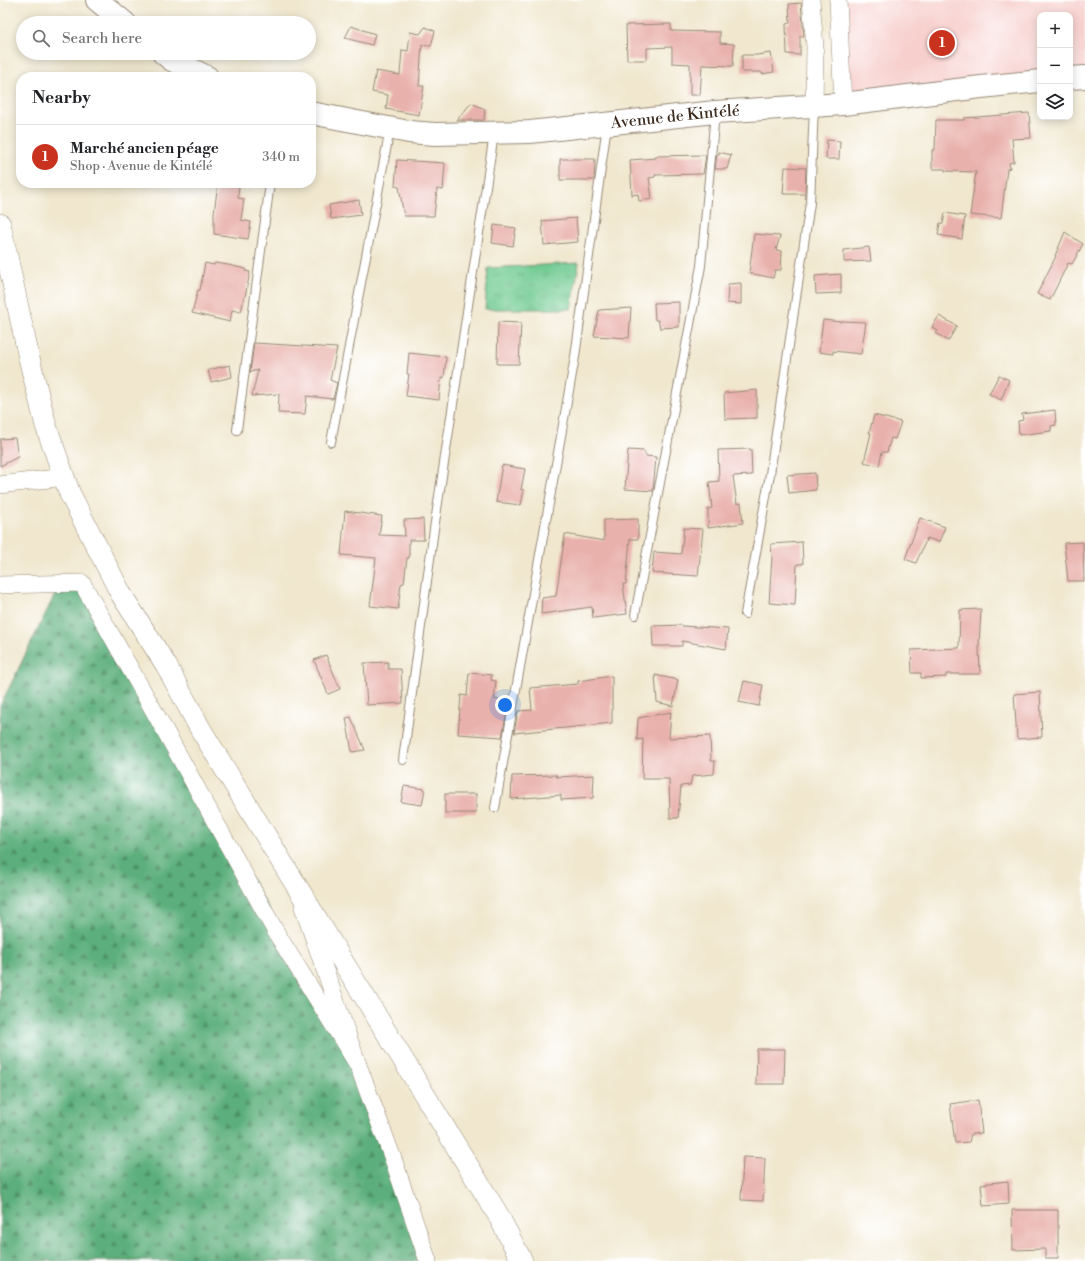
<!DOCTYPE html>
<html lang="en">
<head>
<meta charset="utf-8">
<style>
  body { margin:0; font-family:"Libre Bodoni",serif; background:#f2f2f2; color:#202124 }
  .controls { position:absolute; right:12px; top:12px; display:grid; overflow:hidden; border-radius:8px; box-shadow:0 2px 10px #0003 }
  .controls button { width:36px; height:36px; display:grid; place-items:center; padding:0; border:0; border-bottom:1px solid #e0e0e0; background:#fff; color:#202124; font:20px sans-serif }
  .you { position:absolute; left:505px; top:705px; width:14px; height:14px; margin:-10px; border:3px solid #fff; border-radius:50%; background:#1a73e8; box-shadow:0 0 0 6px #1a73e833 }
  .badge { display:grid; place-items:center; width:26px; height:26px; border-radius:50%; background:#c8321e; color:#fff; font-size:13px; font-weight:700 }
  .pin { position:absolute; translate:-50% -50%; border:2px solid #fff; box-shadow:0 1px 4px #0006 }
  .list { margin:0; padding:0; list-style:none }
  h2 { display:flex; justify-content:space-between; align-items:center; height:52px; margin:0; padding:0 16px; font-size:17px }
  h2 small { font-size:13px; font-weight:400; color:#757577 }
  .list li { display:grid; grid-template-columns:26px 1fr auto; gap:12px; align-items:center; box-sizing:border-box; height:64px; padding:0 16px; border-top:1px solid #e0e0e0 }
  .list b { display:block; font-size:15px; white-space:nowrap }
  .list p { margin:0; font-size:13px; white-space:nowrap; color:#757577 }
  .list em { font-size:13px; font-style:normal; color:#757577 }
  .icon { flex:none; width:22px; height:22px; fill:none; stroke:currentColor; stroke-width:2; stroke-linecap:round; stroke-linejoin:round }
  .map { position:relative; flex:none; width:1085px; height:1261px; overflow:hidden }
  .search { position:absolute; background:#fff; box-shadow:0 2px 10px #0003; left:16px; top:16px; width:300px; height:44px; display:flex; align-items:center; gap:10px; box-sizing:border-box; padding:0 14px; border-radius:22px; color:#757577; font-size:15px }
  .panel { position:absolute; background:#fff; box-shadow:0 2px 10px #0003; left:16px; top:72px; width:300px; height:116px; border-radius:16px }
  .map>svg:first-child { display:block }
  .built { fill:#f7d0ce }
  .grass { fill:url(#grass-tufts); stroke:#567a58 }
  .forest { fill:url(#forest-firs); stroke:#4c6c4d }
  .building { fill:#e9b1ac }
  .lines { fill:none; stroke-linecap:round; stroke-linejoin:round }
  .service-casing { stroke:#968876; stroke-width:10 }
  .minor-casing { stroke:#968876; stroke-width:18 }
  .tertiary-casing { stroke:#968876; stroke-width:22 }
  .primary-casing { stroke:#968876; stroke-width:24 }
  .service { stroke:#fff; stroke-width:8 }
  .minor { stroke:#fff; stroke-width:17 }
  .tertiary { stroke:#fff; stroke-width:21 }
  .primary { stroke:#fff; stroke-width:22 }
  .labels { text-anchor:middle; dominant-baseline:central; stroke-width:4; stroke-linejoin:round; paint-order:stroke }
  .street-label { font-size:16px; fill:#3b2a1e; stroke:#fff }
</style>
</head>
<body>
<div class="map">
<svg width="1085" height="1261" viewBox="0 0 1085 1261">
  <defs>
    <pattern id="grass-tufts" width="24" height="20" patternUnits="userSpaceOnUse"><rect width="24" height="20" fill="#71cb92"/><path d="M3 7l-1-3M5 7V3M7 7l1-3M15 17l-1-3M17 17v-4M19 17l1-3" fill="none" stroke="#63ae7d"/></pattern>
    <pattern id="forest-firs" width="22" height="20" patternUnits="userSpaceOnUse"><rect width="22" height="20" fill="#5caf7c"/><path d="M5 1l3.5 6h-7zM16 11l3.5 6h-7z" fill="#4d8f65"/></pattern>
  </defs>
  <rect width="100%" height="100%" fill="#fff"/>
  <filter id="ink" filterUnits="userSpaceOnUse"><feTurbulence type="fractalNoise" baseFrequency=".025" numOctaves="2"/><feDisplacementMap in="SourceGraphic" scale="8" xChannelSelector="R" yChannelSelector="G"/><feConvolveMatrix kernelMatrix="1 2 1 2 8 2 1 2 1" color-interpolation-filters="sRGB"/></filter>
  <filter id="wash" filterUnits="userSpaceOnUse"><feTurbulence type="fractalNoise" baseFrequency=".012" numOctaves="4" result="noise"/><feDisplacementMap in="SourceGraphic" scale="16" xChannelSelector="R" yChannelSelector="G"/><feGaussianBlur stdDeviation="0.9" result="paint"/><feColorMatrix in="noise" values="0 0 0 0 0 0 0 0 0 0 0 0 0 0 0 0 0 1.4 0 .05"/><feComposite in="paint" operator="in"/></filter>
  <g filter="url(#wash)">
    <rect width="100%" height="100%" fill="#f0e7ce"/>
    <path class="built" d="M847 0H1085V72L1070 74V15H1040V78L847 100 841 3Z"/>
    <path class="grass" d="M579 263 571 309H485L488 268Z"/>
    <path class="forest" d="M82 583 358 1065 428 1261H0V706L60 584Z"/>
    <g id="blocks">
      <g class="building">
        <path d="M801 3 804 36H800V55L787 54 786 24 790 23 789 4Z"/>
        <path d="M671 24V31L720 32V43L734 44 733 66 702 65 700 95H690V64L672 63V47L647 48V60H627L626 25Z"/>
        <path d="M351 26 375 34 372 45 345 38Z"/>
        <path d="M425 27 435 31 431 46 422 45 419 86H424L419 115 386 109 388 95 372 92 376 71 400 75 402 50 408 51 410 32 420 34Z"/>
        <path d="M771 53 774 72 762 74 761 72H742V55H757Z"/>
        <path d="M471 103 485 109 484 120H457Z"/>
        <path d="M1029 113 1031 138 1012 139 1014 162 1009 163 1010 168 1007 169 1001 218 970 215 976 172 945 171V169H932V150H935L936 120H964V118Z"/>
        <path d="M827 140 840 141 839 159H826Z"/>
        <path d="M719 152 731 155 727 169H715L717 154H719Z"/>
        <path d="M706 155 703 174 655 175V177L649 178 652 199 639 201 638 194 632 195 630 160 656 158V156Z"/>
        <path d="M560 159H595L594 180H560Z"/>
        <path d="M397 160 445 163 443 190 437 189 434 216H404L399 187 395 186Z"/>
        <path d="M785 167 806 168 805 194H783Z"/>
        <path d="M218 183 239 185 238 198 244 199 241 220 251 222 248 239 214 234V213Z"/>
        <path d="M359 200 361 215 331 219 329 205Z"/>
        <path d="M945 213 965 216 962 239 938 235 940 223 943 224Z"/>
        <path d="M576 218 578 242 544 245 542 221Z"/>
        <path d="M494 225 516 228 513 246 492 243Z"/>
        <path d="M1065 232 1083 244 1072 264 1068 263 1050 300 1037 294 1056 256H1055Z"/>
        <path d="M754 234 780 236 776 250 782 251 781 270H775L773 278 749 273Z"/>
        <path d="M869 247 871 261 844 262V250Z"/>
        <path d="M205 263 214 265 215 263 228 265 246 269 245 271 250 272 245 297H244L241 312 232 310 230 322 192 313 198 290H200Z"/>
        <path d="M841 274V293L816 294 815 276Z"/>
        <path d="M741 283V304L727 303 728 284Z"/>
        <path d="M679 302V327L660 328 658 320H655L654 303Z"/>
        <path d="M631 308 629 338 594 336 599 310Z"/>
        <path d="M939 316 957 326 948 341 936 333 938 331 932 327Z"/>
        <path d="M823 320 842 322V321L866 322 861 354 833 351V354L819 352Z"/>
        <path d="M498 322 521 323 519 364H497Z"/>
        <path d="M254 343 337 348 330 380 337 383 333 399 307 396 305 414 278 413 279 394 252 396 258 370 250 372Z"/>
        <path d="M409 353 446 357 444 378H441L439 400 406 396 409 374H407Z"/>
        <path d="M230 365 232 377 211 382 208 370Z"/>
        <path d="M999 375 1009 380 1001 400 989 394Z"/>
        <path d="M757 390V418L725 419 724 393Z"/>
        <path d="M1055 410 1056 425 1051 426V431L1019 435 1018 421 1023 420 1022 414Z"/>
        <path d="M874 415 901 422 895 439 891 438 887 452H882L879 466 864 462 871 433H869Z"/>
        <path d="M15 438 18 457 0 466V439Z"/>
        <path d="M751 449 752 475 733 476 737 504 741 503 743 523 708 528V509L712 508 709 482 719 481 718 450Z"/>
        <path d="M628 450 644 451 646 456 656 457 653 491 625 489Z"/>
        <path d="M502 465 525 469 521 490H524L521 505 496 502Z"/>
        <path d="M815 473 816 490 789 493 787 475Z"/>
        <path d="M345 511 382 516 379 535 405 536 404 520 423 519 424 540H409V558H407L404 583 401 584 398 609 370 606 376 558 341 555Z"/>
        <path d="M920 518 945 527 939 542 927 538 916 563 905 559Z"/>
        <path d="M638 519V539H630L626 584H623L627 614 593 618 592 607 541 614 542 598 556 596 565 534 604 541V520Z"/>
        <path d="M684 528 703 529 698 576 652 573 654 552 681 554Z"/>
        <path d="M802 542 803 564H797L795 605 769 603 772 557 771 544Z"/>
        <path d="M1083 542 1084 581H1068L1064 543Z"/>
        <path d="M981 609 979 646 980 674H946V677L921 678V673H912L911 650 959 648 960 610Z"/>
        <path d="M682 625V626L728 629 726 649 682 641V646H653L652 626Z"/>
        <path d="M326 655 340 689 328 694 314 660Z"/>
        <path d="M388 662V669H401L403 703 367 705 364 663Z"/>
        <path d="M469 673 492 675 491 680 496 681 494 699 506 701 505 711H507L502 737 458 734 461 695 467 696Z"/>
        <path d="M655 675 678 680 673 706 657 702Z"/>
        <path d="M612 676V723L565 728 514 733 518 711 532 710 530 688 578 684V681Z"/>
        <path d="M744 681 763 685 759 706 739 702Z"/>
        <path d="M1040 692 1042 737 1017 739 1014 694Z"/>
        <path d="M671 712 669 738 710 736 711 761H715L714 774 692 776 690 785 681 786 678 818H670L669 779H642L643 739 637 740 638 718Z"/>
        <path d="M351 717 365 750 352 752 346 718Z"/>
        <path d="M557 775 556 777 594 775 593 798 561 800V795L511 799 512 776Z"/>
        <path d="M404 786 425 789 422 805 401 802Z"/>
        <rect x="445" y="794" width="31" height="19"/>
        <path d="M757 1049H785L784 1084H756Z"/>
        <path d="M978 1100 982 1133 971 1134 969 1142 955 1143 950 1104Z"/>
        <path d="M743 1157 765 1158 763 1201 741 1200Z"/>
        <path d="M1008 1181 1009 1204 983 1206 981 1184Z"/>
        <path d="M1012 1210H1058V1258H1045V1249L1013 1250Z"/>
      </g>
    </g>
  </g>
  <g filter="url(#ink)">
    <use href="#blocks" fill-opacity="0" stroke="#968876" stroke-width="1"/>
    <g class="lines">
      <defs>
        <g id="service">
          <path d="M237 430 270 183"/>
          <path d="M331 442 390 129"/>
          <path d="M745 614 770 474 810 203 814 106"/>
          <path d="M635 615 701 266 715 113"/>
          <path d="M403 760 434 529 494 134"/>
          <path d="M495 808 575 357 607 125"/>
        </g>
        <g id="minor">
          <path d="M811 0 815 47 814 105"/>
          <path d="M838 0 843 104"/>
          <path d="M0 485 64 477"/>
          <path d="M0 585 82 583 168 736 277 934 358 1065"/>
          <path d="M303 907 358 1065 392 1156 428 1261"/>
        </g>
        <path id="tertiary" d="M0 224 29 358 46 426 70 494 121 594 166 665 201 730 497 1213 522 1261"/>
        <g id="primary">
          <path d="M97 0 125 23"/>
          <path d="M163 53 172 60 207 77"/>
          <path d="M1070 78 1085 77"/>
          <path id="s1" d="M311 113 409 132 435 134 530 132 715 112 843 104 981 87 1040 81"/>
        </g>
      </defs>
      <use href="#service" class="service-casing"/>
      <use href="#minor" class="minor-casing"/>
      <use href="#tertiary" class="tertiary-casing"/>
      <use href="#primary" class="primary-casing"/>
      <use href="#service" class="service"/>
      <use href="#minor" class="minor"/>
      <use href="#tertiary" class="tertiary"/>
      <use href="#primary" class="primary"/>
    </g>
  </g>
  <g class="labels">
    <g class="street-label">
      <text stroke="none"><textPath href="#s1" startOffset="367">Avenue de Kintélé</textPath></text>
    </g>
  </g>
</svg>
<div class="controls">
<button>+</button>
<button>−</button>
<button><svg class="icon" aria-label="layers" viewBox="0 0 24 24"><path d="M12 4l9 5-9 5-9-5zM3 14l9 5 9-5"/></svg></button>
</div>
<div class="you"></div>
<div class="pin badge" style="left:942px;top:43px">1</div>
<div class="search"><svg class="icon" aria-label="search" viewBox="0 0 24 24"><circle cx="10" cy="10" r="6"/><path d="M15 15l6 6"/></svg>Search here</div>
<section class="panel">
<h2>Nearby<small></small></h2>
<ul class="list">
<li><span class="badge">1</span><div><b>Marché ancien péage</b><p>Shop · Avenue de Kintélé</p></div><em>340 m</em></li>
</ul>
</section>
</div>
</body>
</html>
